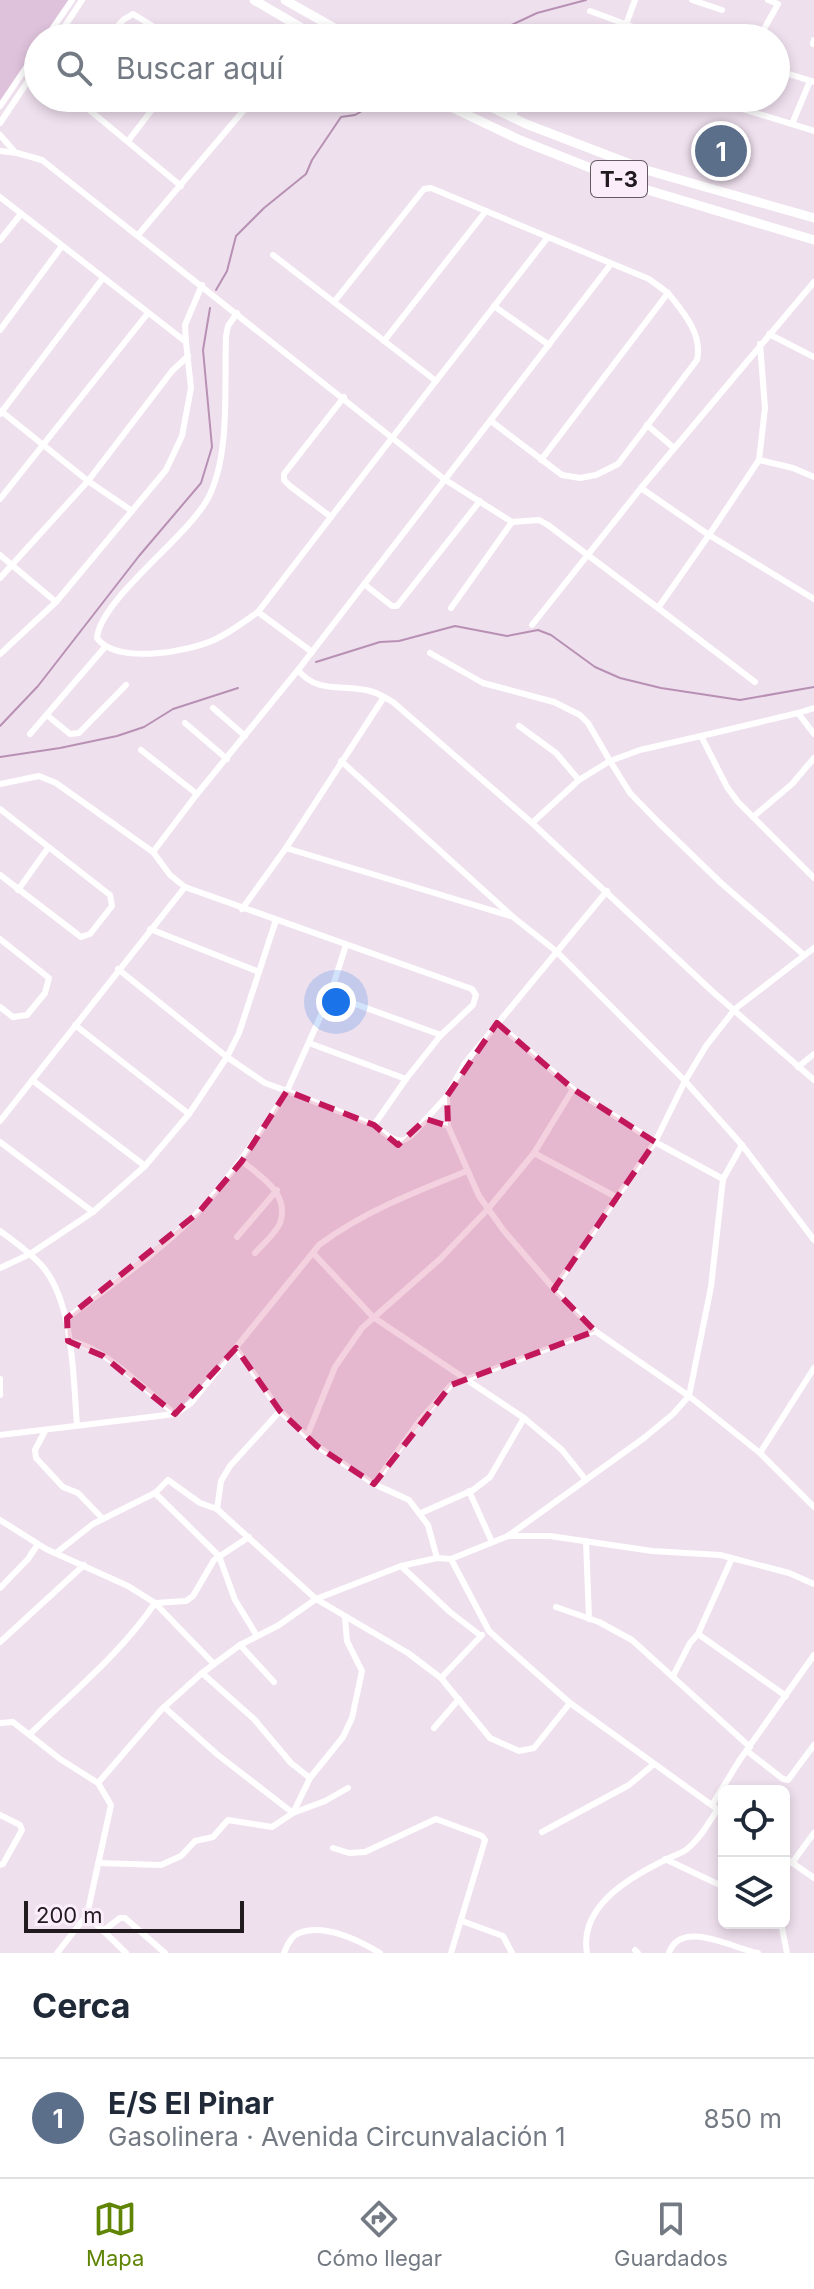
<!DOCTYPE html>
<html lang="es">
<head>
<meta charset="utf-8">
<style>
  body { margin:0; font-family:Inter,sans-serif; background:#f2f2f3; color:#1f2937 }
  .controls { position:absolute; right:24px; bottom:24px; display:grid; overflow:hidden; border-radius:12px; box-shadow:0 4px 12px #0003 }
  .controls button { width:72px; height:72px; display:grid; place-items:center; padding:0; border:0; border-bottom:2px solid #e0e1e3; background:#fff; color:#1f2937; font:40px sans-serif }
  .scale { position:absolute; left:24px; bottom:20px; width:220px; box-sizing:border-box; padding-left:8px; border:4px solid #211b20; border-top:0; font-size:22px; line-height:28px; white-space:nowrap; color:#211b20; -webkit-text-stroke:6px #fcedfb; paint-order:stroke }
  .you { position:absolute; left:336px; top:1002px; width:28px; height:28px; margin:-20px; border:6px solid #fff; border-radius:50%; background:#1a73e8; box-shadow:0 0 0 12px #1a73e833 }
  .badge { display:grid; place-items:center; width:52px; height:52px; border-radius:50%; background:#608505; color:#fff; font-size:26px; font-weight:700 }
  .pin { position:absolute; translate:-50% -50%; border:4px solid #fff; box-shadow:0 2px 8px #0006 }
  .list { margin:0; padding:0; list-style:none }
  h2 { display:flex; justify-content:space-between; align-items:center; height:104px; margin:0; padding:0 32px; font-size:34px }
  h2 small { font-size:26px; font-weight:400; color:#747a83 }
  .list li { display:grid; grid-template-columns:52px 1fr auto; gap:24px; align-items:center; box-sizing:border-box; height:120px; padding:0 32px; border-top:2px solid #e0e1e3 }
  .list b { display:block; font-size:30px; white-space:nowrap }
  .list p { margin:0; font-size:26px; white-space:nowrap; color:#747a83 }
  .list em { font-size:26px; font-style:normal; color:#747a83 }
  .icon { flex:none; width:44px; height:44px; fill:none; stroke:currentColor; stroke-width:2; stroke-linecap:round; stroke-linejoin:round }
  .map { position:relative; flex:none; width:814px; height:1953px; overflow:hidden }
  .search { position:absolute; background:#fff; box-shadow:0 4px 12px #0003; left:24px; right:24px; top:24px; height:88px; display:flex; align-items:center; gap:20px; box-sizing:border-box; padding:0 28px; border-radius:44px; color:#747a83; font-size:30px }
  .sheet { height:224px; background:#fff }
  nav { display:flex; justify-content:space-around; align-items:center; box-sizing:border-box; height:112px; border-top:2px solid #e0e1e3; background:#fff; font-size:22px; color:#747a83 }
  nav a { display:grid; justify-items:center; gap:4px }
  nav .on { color:#608505 }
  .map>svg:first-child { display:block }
  .green { fill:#dec2db }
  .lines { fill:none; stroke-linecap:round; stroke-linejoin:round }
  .stream { stroke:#b790b4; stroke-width:2 }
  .street { stroke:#fff; stroke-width:6 }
  .primary { stroke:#fff; stroke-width:9 }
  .marked { fill:#c2185b; fill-opacity:0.2; stroke:#c2185b; stroke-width:6; stroke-dasharray:16 10; stroke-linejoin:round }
  .labels { text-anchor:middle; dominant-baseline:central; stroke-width:6; stroke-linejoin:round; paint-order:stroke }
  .shield { fill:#fcedfb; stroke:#635a62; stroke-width:2 }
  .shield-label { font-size:22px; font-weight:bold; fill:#211b20 }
</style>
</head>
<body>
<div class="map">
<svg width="814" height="1953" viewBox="0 0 814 1953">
  <rect width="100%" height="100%" fill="#efe0ee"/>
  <path class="green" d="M0 0H72L46 38H38V50L0 106Z"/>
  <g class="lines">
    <g class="stream">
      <path d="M484 38 537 13 586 0"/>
      <path d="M216 290 227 271 236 236 264 208 306 174 312 160 341 117 355 115 385 98"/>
      <path d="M316 662 380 642 399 641 455 626 507 636 538 630 551 635 595 667 620 678 661 688 740 700 814 687"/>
      <path d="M0 726 38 686 139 556 201 483 212 447 203 350 210 308"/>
      <path d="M0 757 60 748 117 736 144 727 173 709 238 688"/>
    </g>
    <g class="street">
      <path d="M692 0 722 10"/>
      <path d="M590 11 663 38"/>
      <path d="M46 38 72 0"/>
      <path d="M57 38 82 0"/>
      <path d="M108 38 123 20 133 14 172 38"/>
      <path d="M621 38 635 0"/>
      <path d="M759 38 778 4 768 0"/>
      <path d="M813 44 814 40"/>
      <path d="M776 70 814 82"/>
      <path d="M75 98 181 186"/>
      <path d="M707 98 814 131"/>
      <path d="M0 106 38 50"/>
      <path d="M512 117 521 98"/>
      <path d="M0 123 38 66"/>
      <path d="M792 124 810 81"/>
      <path d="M0 135 14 151"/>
      <path d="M128 141 161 98"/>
      <path d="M0 151 17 153 42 160 444 479 512 522 539 520 548 525 658 608"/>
      <path d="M0 197 186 342 191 388 182 436 166 470 56 602 0 654"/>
      <path d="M138 235 249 104 250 98"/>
      <path d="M0 240 21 214"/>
      <path d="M273 255 436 381 548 237 649 279 668 293 541 460"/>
      <path d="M334 302 424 189 431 188 486 211"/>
      <path d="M494 306 549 345"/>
      <path d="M237 313 228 326 226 336C224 385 231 457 207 500 185 539 100 600 97 638 117 665 189 652 216 639 231 632 245 621 258 612"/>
      <path d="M0 330 62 246"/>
      <path d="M769 334 814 357"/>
      <path d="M384 341 486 211 548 237"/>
      <path d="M186 342 185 325 202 285"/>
      <path d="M760 344 765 408 759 460 793 468 814 477"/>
      <path d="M1 411 88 481 132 511"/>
      <path d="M0 414 103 278"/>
      <path d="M491 421 562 475 580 478 596 475 618 464 697 360C703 334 683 312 668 293"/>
      <path d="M647 425 674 448"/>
      <path d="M759 460 709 535 814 599"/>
      <path d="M641 488 709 535 658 608 755 682"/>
      <path d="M0 499 148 313"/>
      <path d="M331 517 436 381"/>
      <path d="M0 555 56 602"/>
      <path d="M0 578 88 481 172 371 188 356"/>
      <path d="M364 584 392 606H397L480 501"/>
      <path d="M451 608 512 522"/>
      <path d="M532 625 641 488 814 282"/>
      <path d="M312 652 258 612 331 517 290 486 284 480V474L344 397"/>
      <path d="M430 653 483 683 554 702 580 715 588 723 610 761 640 750 701 736 727 787 738 802 814 878"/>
      <path d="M298 670C317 694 343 684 370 691 378 693 386 698 393 702L532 823 713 992 814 1080"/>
      <path d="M213 708 245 736"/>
      <path d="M798 713 814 708"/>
      <path d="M48 716 70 734 79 733 126 685"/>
      <path d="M185 723 227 759"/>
      <path d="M519 726 556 753 579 780"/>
      <path d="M30 734 105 647"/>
      <path d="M701 736 798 713 814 734"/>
      <path d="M141 750 197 794"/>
      <path d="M341 761 513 917 556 951 685 1081 742 1145 814 1240"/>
      <path d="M0 784 39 776 56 783 153 852 170 875 185 887 472 989 476 995 473 1005 441 1035 406 1079"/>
      <path d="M0 809 110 895 112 906 90 934 81 937 0 875"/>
      <path d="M753 817 792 784 814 758"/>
      <path d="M532 823 579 780 610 761 630 793 659 823 721 883 804 955"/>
      <path d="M286 848 510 916"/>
      <path d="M153 852 197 794 298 670 611 264"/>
      <path d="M18 890 48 848"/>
      <path d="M242 909 286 848 384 697"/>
      <path d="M150 929 259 972"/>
      <path d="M0 939 49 978 45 993 27 1015 13 1017 0 1007"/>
      <path d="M118 969 227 1057 239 1033 276 920"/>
      <path d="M330 995 346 945"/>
      <path d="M497 1023 573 1089 655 1142 723 1179"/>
      <path d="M75 1025 189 1114 227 1057 265 1083 287 1091 330 995 441 1035"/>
      <path d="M309 1043 406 1079 374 1125C400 1147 404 1146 426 1119"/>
      <path d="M798 1067 814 1054"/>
      <path d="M32 1080 145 1166 189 1114"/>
      <path d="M447 1096 448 1126 479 1196 504 1231 554 1289 595 1331 689 1396 760 1453 814 1507"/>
      <path d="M0 1121 185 887"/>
      <path d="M448 1126 426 1119 447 1096 465 1063 607 891"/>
      <path d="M0 1142 93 1212 145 1166"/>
      <path d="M534 1153 618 1198"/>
      <path d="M242 1161C261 1177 290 1193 280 1223 276 1233 262 1245 255 1253"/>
      <path d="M0 1231C15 1242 31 1253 43 1267 74 1305 73 1377 77 1425"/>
      <path d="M237 1237 277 1190"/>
      <path d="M313 1253 373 1317 524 1418 562 1450 586 1480"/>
      <path d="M0 1268 30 1254 93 1212"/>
      <path d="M554 1289 655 1142 685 1081 706 1046 735 1009 814 948"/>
      <path d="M67 1318C112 1284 162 1251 200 1210 234 1173 260 1133 287 1091L374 1125"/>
      <path d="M68 1341C102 1344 147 1392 175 1414"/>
      <path d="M236 1348 280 1411 317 1446 374 1484 409 1500 428 1525 437 1558"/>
      <path d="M0 1379V1395"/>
      <path d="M280 1411 230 1466 221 1481 217 1509 316 1599 408 1653 441 1678 490 1738 519 1751 534 1748 570 1703"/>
      <path d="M45 1431 35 1450 36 1458 63 1487 78 1493 103 1519"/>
      <path d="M0 1435 175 1414 191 1403 319 1245C363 1212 417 1191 467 1171"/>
      <path d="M307 1436 335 1367 362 1328 440 1259 488 1209 534 1153 573 1089"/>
      <path d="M760 1453 814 1368"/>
      <path d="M374 1484 420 1420 451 1385 595 1331"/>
      <path d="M469 1491 492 1542"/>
      <path d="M155 1493 219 1556 235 1600 257 1636"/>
      <path d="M421 1513 473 1490 490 1477 524 1418"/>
      <path d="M0 1520 46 1549 128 1586 155 1603 186 1601 193 1596 214 1560 249 1537"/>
      <path d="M508 1536H550L652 1551 720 1555 789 1573 814 1584"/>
      <path d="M586 1541 589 1619"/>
      <path d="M56 1553 93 1524 155 1493 168 1480 200 1503 217 1509"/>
      <path d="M451 1559 489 1631 570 1703 724 1814"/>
      <path d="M401 1566 450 1612 481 1636"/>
      <path d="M0 1588 28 1559 38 1544"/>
      <path d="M556 1607 599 1622 632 1640 750 1747"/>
      <path d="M698 1634 786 1696"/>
      <path d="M0 1642 84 1565"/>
      <path d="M240 1645 274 1682"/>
      <path d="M202 1673 254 1719 291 1763 310 1778"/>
      <path d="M673 1676 690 1643 698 1634 732 1558"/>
      <path d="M441 1678 482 1635"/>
      <path d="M164 1707 218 1755 293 1813 310 1778 343 1737 352 1718 362 1671 347 1641 345 1618"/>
      <path d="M0 1723 13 1722 60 1759 98 1783 111 1805 87 1915 57 1953"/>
      <path d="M434 1728 459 1699"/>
      <path d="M31 1733C73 1692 122 1652 155 1603L214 1664"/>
      <path d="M747 1751 783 1779 788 1780 814 1745"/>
      <path d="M98 1783 161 1710 202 1673 240 1645 279 1625 316 1599 401 1566 437 1558 451 1559 508 1536 644 1438 673 1414 689 1396 711 1287 723 1179 742 1145"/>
      <path d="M712 1805 739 1761 814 1655"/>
      <path d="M0 1815 20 1825 22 1830 3 1864 0 1865"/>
      <path d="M542 1832 629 1785 654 1764"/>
      <path d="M333 1848 349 1853 365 1852 436 1819 482 1836 485 1840 451 1953"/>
      <path d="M784 1857 814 1878"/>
      <path d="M665 1859 724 1887"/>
      <path d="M98 1863 161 1865 181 1856 195 1841 213 1837 228 1820 272 1827 293 1813 325 1801 348 1788"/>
      <path d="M792 1863 814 1833"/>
      <path d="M87 1915 126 1953"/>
      <path d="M462 1921 503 1936 512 1953"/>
      <path d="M781 1923 787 1953"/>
      <path d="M103 1931 120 1918H125L165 1953"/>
      <path d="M635 1950 638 1953"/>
      <path d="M284 1953C287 1945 291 1936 299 1933 324 1923 360 1941 380 1953"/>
      <path d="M587 1953C579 1907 628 1878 665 1860 672 1856 681 1854 687 1849 700 1839 709 1822 718 1809"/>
      <path d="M669 1953C681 1918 734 1949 758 1953"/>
    </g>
    <g class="primary">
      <path d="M254 0 319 38"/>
      <path d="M285 0 352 38"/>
      <path d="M432 98 520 140 641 188 814 240"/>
      <path d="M472 98 526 124 646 170 814 218"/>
    </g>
  </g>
  <path class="marked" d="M497 1023 573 1089 655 1142 554 1289 595 1331 451 1385 374 1484 317 1446 280 1411 236 1348 175 1414 103 1356 68 1341 67 1318 199 1212 242 1161 287 1091 374 1125 398 1145 426 1119 448 1126 447 1096Z"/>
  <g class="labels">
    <rect class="shield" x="591" y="161" width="56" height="36" rx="6"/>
    <g class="shield-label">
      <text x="619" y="179">T-3</text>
    </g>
  </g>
</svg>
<div class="controls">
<button><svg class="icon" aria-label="locate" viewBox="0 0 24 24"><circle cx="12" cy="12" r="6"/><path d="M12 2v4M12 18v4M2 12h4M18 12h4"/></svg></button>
<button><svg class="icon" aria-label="layers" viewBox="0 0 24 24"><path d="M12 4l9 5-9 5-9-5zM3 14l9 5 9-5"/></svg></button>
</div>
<div class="scale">200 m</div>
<div class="you"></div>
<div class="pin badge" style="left:721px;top:151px;background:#5c6f8a">1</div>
<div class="search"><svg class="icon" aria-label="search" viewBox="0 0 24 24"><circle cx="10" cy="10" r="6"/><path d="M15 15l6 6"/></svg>Buscar aquí</div>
</div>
<section class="sheet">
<h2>Cerca<small></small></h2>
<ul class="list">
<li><span class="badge" style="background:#5c6f8a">1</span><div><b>E/S El Pinar</b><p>Gasolinera · Avenida Circunvalación 1</p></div><em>850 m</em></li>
</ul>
</section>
<nav>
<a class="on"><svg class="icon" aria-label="map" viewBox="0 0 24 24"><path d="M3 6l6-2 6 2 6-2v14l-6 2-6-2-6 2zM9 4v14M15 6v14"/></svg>Mapa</a>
<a><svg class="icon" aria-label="directions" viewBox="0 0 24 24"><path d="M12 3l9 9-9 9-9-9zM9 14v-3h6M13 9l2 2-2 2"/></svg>Cómo llegar</a>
<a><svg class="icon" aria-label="saved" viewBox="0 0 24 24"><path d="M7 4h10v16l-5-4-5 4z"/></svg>Guardados</a>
</nav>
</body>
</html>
